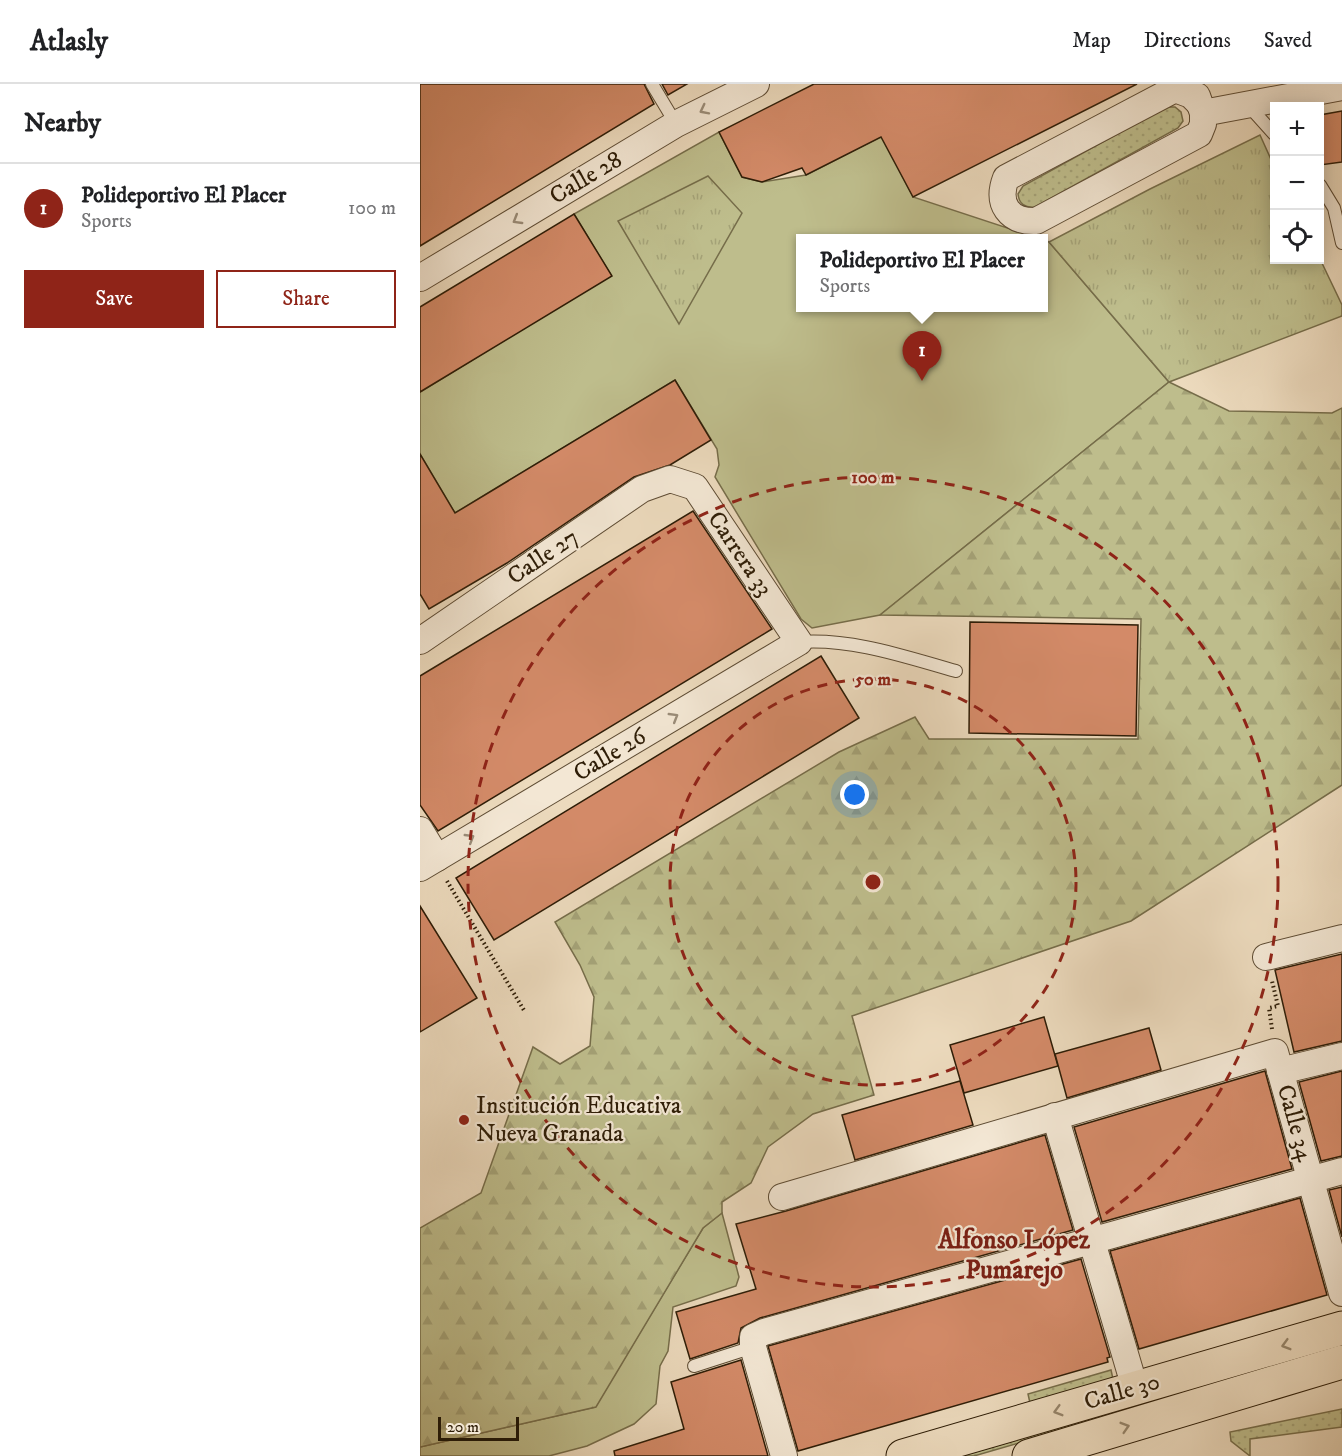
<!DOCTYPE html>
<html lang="en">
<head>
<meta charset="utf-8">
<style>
  body { margin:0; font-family:"IM FELL DW Pica",serif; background:#f2f2f2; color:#202124 }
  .controls { position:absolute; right:18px; top:18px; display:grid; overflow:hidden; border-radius:0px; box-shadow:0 3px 15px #0003 }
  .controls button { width:54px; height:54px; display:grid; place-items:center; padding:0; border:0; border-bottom:2px solid #e0e0e0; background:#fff; color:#202124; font:30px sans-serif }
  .scale { position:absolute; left:18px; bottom:15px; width:81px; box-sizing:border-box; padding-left:6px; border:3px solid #2e1d07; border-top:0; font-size:16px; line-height:21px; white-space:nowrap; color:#2e1d07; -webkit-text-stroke:4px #f3e7d4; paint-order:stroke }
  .you { position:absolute; left:435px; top:711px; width:21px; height:21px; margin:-15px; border:4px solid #fff; border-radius:50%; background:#1a73e8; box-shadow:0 0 0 9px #1a73e833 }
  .badge { display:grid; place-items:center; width:39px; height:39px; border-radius:50%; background:#8f2418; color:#fff; font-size:20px; font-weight:700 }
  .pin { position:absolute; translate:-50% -50px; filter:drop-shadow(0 2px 3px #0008) }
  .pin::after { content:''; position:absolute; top:32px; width:21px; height:18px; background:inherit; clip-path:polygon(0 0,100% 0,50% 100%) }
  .popup { position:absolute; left:376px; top:150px; width:252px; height:78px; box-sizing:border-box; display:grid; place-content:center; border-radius:0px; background:#fff; filter:drop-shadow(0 2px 4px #0005); font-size:20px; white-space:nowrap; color:#757577 }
  .popup b { font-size:22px; color:#202124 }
  .popup::after { content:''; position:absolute; left:50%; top:100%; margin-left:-12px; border:12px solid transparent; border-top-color:#fff }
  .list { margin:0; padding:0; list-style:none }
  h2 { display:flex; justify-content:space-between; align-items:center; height:78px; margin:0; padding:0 24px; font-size:26px }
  h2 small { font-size:20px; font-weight:400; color:#757577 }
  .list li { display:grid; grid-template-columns:39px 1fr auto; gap:18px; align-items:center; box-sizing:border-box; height:90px; padding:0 24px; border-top:2px solid #e0e0e0 }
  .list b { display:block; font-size:22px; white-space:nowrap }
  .list p { margin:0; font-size:20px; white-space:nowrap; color:#757577 }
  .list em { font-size:20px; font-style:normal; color:#757577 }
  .actions { display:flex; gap:12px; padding:18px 24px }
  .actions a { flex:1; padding:14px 0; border:2px solid #8f2418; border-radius:0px; text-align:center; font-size:21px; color:#8f2418 }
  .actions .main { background:#8f2418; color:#fff }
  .icon { flex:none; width:33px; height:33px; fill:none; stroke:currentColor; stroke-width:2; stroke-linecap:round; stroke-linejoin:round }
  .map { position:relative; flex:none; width:922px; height:1372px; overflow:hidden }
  header { display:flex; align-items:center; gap:36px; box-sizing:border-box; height:84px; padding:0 30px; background:#fff; border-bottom:2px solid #e0e0e0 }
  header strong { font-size:28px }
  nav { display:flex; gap:33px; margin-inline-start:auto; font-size:21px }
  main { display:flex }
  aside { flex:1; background:#fff }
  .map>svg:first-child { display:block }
  .grass { fill:#bebd8c; stroke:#766d4a; stroke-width:1.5 }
  .forest { fill:url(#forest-firs); stroke:#766d4a; stroke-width:1.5 }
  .park { fill:url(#park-tufts); stroke:#766d4a; stroke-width:1.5 }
  .garden { fill:url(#garden-dots); stroke:#766d4a; stroke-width:1.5 }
  .building { fill:#d38a68; stroke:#2e1d07; stroke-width:1.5 }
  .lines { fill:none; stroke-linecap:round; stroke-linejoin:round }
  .lane-casing { stroke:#5e4c34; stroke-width:14 }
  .street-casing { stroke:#5e4c34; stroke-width:28 }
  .primary-casing { stroke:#2e1d07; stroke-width:35 }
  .path { stroke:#2e1d07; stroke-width:4; stroke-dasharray:1.5 3; stroke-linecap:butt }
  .lane { stroke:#f3e7d4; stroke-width:12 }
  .street { stroke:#f3e7d4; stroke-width:26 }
  .primary { stroke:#ecdabd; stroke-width:33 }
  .oneway { stroke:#9a8c78 }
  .oneway2 { stroke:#96856b }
  .ring { fill:none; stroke:#8f2418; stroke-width:3; stroke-dasharray:10 8 }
  .poi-dot { fill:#8f2418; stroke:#f3e7d4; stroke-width:2 }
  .labels { text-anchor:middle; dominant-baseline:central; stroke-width:4.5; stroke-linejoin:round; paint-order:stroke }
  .street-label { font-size:24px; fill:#2e1d07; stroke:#f3e7d4 }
  .poi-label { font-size:24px; fill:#2e1d07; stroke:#f3e7d4; text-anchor:start }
  .neighbourhood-label { font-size:26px; font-weight:bold; fill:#7a1f14; stroke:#f3e7d4 }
  .centre { fill:#8f2418; stroke:#f3e7d4; stroke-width:3 }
  .ring-label { font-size:18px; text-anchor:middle; font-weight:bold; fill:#8f2418; stroke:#f3e7d4; stroke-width:4.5; stroke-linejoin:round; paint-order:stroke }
</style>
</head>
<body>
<header>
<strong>Atlasly</strong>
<nav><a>Map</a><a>Directions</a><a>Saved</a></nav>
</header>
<main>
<aside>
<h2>Nearby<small></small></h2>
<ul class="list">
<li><span class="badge">1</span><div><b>Polideportivo El Placer</b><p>Sports</p></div><em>100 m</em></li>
</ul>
<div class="actions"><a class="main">Save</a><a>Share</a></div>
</aside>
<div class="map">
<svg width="922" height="1372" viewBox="0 0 922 1372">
  <defs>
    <pattern id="forest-firs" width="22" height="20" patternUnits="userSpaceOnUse" patternTransform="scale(1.5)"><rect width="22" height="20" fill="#bebd8c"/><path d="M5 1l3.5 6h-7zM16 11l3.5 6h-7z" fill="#a4a277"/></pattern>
    <pattern id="park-tufts" width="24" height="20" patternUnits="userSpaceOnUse" patternTransform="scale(1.5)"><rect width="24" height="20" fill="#bebd8c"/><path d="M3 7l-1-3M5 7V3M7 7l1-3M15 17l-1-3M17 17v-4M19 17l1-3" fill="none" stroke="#a4a277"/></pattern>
    <pattern id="garden-dots" width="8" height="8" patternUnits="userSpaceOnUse" patternTransform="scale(1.5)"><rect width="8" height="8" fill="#bebd8c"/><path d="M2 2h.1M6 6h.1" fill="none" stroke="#a4a277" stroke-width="1.8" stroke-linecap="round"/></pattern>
  </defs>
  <rect width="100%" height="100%" fill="#ecdabd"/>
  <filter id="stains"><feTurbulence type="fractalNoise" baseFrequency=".00333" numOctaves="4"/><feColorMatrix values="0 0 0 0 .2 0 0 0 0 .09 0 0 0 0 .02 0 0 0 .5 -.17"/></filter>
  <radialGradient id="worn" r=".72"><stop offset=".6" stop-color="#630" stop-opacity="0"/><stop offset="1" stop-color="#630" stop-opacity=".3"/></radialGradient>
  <g class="grass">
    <path d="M299 48 322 93 342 98 386 91 462 52 493 113 618 154H380V224H624V156L629 158 749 298 460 531 392 544 381 535 295 393 299 381 297 365 255 296 35 429 0 370V308L191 191 154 130Z"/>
    <path d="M302 1129 319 1193 316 1202 253 1223 248 1267 240 1282 236 1320 214 1340 167 1362 129 1372H0V1363L175 1323 283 1144Z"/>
  </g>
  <path class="forest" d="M749 298 809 327 912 329 922 324V701L711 837 432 932 454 1011 393 1030 348 1063 331 1099 302 1118V1129L283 1144 176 1323 0 1363V1144L61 1109 113 963 140 980 170 962 174 913 160 881 135 838 419 668 495 633 509 655H718L721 535 460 531Z"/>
  <g class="park">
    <path d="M840 51 854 82V176L900 175 922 221V232L749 298 629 158 730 105Z"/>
    <path d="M288 92 322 129 259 240 198 137Z"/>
  </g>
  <g class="garden">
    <path d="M746 23H755L761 28 763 37 758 44 615 123C605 124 599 120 598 110L603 102Z"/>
    <path d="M691 1286 693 1295 610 1319 608 1310Z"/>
    <path d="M810 1294 811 1297 554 1372H541Z"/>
    <path d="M922 1325V1343L830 1355V1372L811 1357 810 1348Z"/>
  </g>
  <g class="building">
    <path d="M0 0H224L234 20 0 162Z"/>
    <path d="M242 0H267L248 11Z"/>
    <path d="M394 0H717L493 113 461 53 386 91 382 84 342 98 322 93 299 48Z"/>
    <path d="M922 27V78L900 81V31Z"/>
    <path d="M154 130 192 192 0 308V223Z"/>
    <path d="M255 296 291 356 250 381 214 393 87 479 9 525 0 510V370L35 429Z"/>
    <path d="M273 427 352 545 18 747 0 721V592Z"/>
    <path d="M550 538 718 541 716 652 549 649Z"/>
    <path d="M401 572 439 634 74 856 36 794Z"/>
    <path d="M0 822 57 914 0 948Z"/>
    <path d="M922 870V957L874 968 855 886Z"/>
    <path d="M624 933 638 982 544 1009 530 961Z"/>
    <path d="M729 944 741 986 647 1014 635 970Z"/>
    <path d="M845 987 872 1085 682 1138 654 1043Z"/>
    <path d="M922 987V1072L901 1077 879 998Z"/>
    <path d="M540 997 553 1041 435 1076 422 1031Z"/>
    <path d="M625 1051 653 1146 340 1234 321 1244 318 1259 270 1275 256 1228 336 1205 316 1140 366 1127Z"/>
    <path d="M922 1103V1153L909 1106Z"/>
    <path d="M880 1114 907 1211 719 1265 690 1167Z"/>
    <path d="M661 1175 690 1273 687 1274 688 1278 378 1367 348 1262Z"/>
    <path d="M321 1276 348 1372H195L194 1367 264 1345 251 1298Z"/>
  </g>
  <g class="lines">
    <defs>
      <g id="lane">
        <path d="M232 0 256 40"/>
        <path d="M828 21 854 50"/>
        <path d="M900 101 914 124 922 159"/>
        <path d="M379 558C432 554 486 573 536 587"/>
        <path d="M274 1282 333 1263"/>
      </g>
      <g id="street">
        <path d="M777 12 783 29 922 3"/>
        <path d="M779 19 771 11 755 5 586 94C576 120 589 138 616 137L779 50 783 40V29"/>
        <path d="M0 194 256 40 336 0"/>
        <path d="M0 557 222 405 250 395 275 403 379 558 0 784"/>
        <path d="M0 746 17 774"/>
        <path d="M846 873 922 854"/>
        <path d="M860 987 922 972"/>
        <path d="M635 1032 715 1304"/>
        <path d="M362 1113 855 968 922 1209"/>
        <path d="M364 1372 333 1263V1253L344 1248 922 1087"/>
      </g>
      <g id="primary">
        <path d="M483 1372 922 1244"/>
        <path d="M609 1372 922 1278"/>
      </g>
    </defs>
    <use href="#lane" class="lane-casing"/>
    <use href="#street" class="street-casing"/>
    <use href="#primary" class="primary-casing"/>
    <g class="path">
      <path d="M27 797 105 928"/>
      <path d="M852 945 849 924 858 922 852 897"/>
    </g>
    <use href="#lane" class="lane"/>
    <use href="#street" class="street"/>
    <use href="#primary" class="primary"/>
  </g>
  <defs><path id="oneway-chevron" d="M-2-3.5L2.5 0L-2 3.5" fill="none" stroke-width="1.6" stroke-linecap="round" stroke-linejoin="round" transform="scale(1.5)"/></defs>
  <g class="oneway">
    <use href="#oneway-chevron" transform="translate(284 26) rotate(153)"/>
    <use href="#oneway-chevron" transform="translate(97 136) rotate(149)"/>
    <use href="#oneway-chevron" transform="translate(254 633) rotate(-31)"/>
    <use href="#oneway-chevron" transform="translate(50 754) rotate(-31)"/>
  </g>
  <g class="oneway2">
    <use href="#oneway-chevron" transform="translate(866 1261) rotate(164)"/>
    <use href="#oneway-chevron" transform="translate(638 1327) rotate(164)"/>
    <use href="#oneway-chevron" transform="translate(705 1343) rotate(-17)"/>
  </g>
  <g class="ring">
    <circle cx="453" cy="798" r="203"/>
    <circle cx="453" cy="798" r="405"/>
  </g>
  <circle class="poi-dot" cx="44" cy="1036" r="6"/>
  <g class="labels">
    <g class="street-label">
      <text transform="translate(166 94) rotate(-31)">Calle 28</text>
      <text transform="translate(320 470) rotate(56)">Carrera 33</text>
      <text transform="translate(123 473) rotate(-34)">Calle 27</text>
      <text transform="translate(190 671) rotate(-31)">Calle 26</text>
      <text transform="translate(875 1039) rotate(74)">Calle 34</text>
      <text transform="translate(702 1308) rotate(-16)">Calle 30</text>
    </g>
    <g class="poi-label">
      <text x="56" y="1022">Institución Educativa<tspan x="56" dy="28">Nueva Granada</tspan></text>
    </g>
    <g class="neighbourhood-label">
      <text x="594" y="1156">Alfonso López<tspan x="594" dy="30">Pumarejo</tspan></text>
    </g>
  </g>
  <circle cx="453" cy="798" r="9" class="centre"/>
  <g class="ring-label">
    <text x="453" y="399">100 m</text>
    <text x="453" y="601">50 m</text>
  </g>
  <rect width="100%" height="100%" filter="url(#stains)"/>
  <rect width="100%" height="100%" fill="url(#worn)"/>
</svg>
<div class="controls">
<button>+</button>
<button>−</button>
<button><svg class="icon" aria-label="locate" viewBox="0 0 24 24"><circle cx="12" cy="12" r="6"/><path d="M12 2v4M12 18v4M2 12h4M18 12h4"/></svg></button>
</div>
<div class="scale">20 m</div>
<div class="you"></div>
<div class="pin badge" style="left:502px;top:297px">1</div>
<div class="popup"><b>Polideportivo El Placer</b>Sports</div>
</div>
</main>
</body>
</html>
